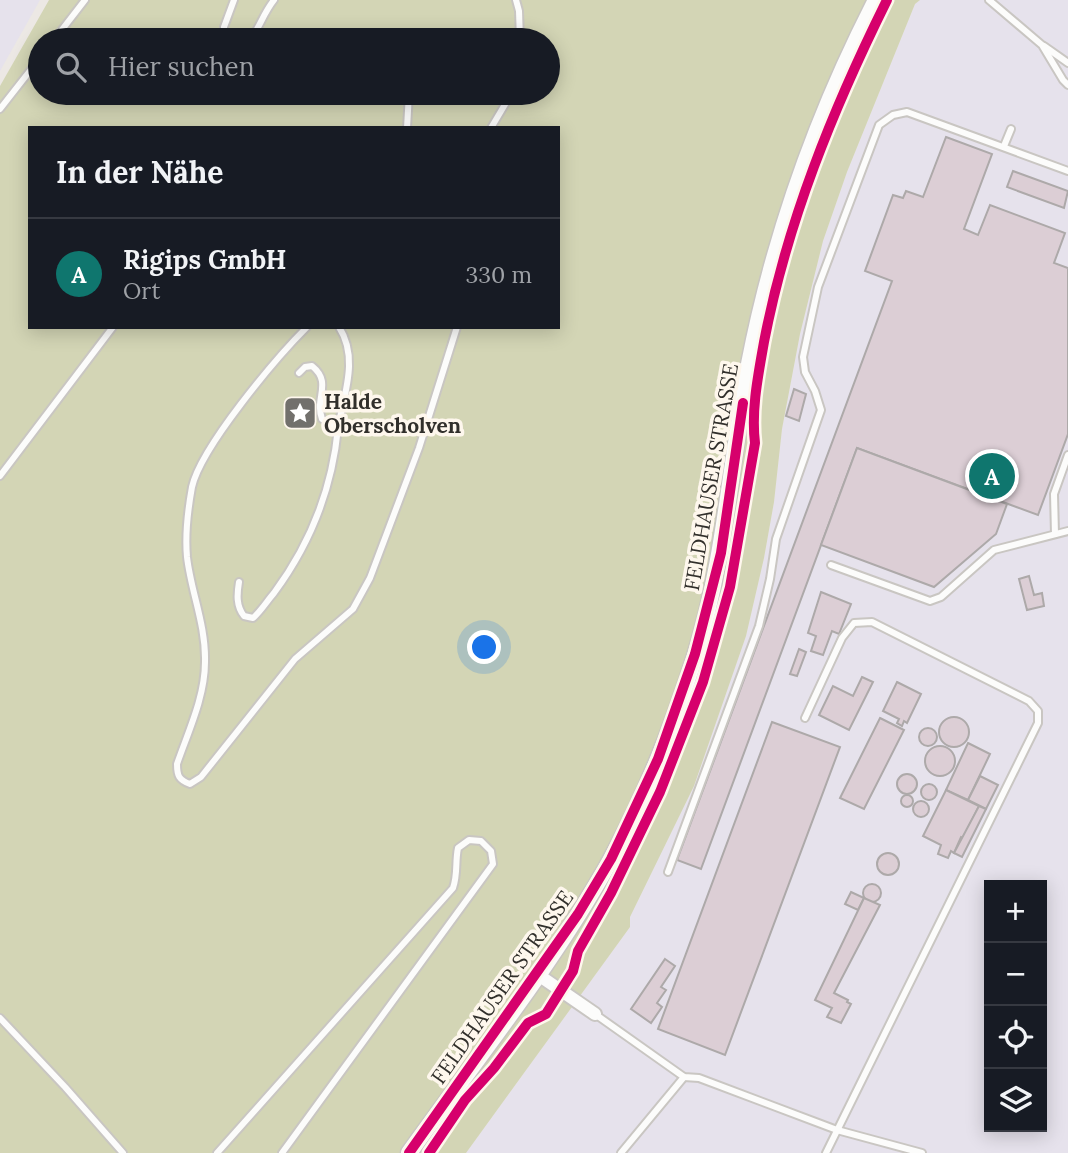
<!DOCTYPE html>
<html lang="de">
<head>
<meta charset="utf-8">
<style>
  body { margin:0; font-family:Lora,serif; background:#242831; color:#f1f3f6 }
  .controls { position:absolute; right:21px; bottom:21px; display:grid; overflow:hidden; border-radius:0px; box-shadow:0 4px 18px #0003 }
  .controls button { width:63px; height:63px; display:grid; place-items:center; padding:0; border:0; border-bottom:2px solid #363941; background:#171b24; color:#f1f3f6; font:35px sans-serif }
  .you { position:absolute; left:485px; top:648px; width:24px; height:24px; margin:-18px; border:5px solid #fff; border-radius:50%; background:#1a73e8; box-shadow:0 0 0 10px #1a73e833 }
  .badge { display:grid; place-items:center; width:46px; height:46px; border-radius:50%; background:#0f766e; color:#fff; font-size:23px; font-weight:700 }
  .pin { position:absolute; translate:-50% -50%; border:4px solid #fff; box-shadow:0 2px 7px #0006 }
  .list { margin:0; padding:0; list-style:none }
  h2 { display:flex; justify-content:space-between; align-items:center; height:91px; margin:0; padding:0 28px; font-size:30px }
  h2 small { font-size:23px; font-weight:400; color:#9ea1a6 }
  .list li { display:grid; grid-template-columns:46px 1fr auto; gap:21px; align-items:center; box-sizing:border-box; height:112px; padding:0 28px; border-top:2px solid #363941 }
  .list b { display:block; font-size:26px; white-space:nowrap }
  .list p { margin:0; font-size:23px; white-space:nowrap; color:#9ea1a6 }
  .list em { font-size:23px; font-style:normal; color:#9ea1a6 }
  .icon { flex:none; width:38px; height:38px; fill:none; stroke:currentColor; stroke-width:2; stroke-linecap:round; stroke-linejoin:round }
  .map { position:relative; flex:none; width:1068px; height:1153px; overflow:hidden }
  .search { position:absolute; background:#171b24; box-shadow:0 4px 18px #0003; left:28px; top:28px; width:532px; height:77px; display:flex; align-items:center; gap:18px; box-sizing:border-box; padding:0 24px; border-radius:38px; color:#9ea1a6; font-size:26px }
  .panel { position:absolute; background:#171b24; box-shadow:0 4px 18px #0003; left:28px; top:126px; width:532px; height:203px; border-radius:0px }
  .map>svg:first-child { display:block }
  .industrial { fill:#e6e2ec; fill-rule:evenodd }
  .green { fill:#d3d5b5; fill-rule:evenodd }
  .building { fill:#dcced5; stroke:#ada9a9; stroke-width:2 }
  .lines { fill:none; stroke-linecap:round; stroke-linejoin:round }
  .lane-casing { stroke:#c9c6c2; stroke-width:10 }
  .street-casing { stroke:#c9c6c2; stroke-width:16 }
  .secondary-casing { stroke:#c9c6c2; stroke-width:19 }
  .lane { stroke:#fcfcfb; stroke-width:6 }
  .street { stroke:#fcfcfb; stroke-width:12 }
  .secondary { stroke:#fcfcfb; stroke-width:16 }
  .cycleway-casing { stroke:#fef7ed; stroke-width:15 }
  .cycleway { stroke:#d6006c; stroke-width:10 }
  .labels { text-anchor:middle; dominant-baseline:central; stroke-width:7; stroke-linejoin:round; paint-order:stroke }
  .poi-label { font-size:21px; font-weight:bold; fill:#312f2b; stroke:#fef7ed; text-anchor:start }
  .street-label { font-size:21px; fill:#312f2b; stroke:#fef7ed }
</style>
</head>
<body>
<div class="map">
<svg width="1068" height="1153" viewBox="0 0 1068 1153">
  <rect width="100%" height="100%" fill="#ece8e4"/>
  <g class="industrial">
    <path d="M0 0H40L0 71Z"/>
    <path d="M920 0H1068V1153H466L630 927V917L694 786 746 636 764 558 774 502 782 429 800 334 823 241 847 172 915 4ZM989 885H1042V1127H989Z"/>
  </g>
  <path class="green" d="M49 0H920L915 4 847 172 823 241 800 334 782 429 774 502 764 558 746 636 694 786 630 917V927L466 1153H0V86ZM40 40H548V93H40ZM30 128H558V327H30Z"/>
  <g class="building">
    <path d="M946 137 992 154 964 229 978 235 990 205 1065 233 1054 263 1068 268V434L1038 515 857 448 701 869 677 860 892 281 865 271 893 195 903 198 906 191 923 197Z"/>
    <path d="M1013 171 1068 191 1064 208 1007 187Z"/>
    <path d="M794 389 806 394 799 421 786 416Z"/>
    <path d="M857 448 1007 504 996 534 934 587 821 545Z"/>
    <path d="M1029 576 1034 595 1042 593 1044 606 1027 610 1019 579Z"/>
    <path d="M821 592 851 604 839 634 832 631 823 655 811 651 816 636 808 633Z"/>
    <path d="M799 649 806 652 797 676 790 674Z"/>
    <path d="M862 677 873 682 849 730 819 715 833 686 853 696Z"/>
    <path d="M897 682 921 694 907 723 904 721 902 726 897 723 899 719 883 711Z"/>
    <circle cx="954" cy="732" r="15"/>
    <path d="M880 718 904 730 864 809 840 798Z"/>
    <path d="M772 722 840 747 725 1055 658 1029Z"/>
    <circle cx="928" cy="737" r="9"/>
    <path d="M968 743 990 754 968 800 946 790Z"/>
    <circle cx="940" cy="761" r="15"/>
    <circle cx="907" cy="784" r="10"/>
    <path d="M980 776 998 785 986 809 968 800Z"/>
    <circle cx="929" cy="792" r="8"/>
    <path d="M946 790 979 806 963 838 961 837 954 853 951 851 948 858 938 854 941 845 923 836Z"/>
    <circle cx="907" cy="801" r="6"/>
    <circle cx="921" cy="809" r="8"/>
    <path d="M979 806 986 809 962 857 954 853Z"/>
    <circle cx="888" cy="864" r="11"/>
    <circle cx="872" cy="893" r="9"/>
    <path d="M851 892 864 898 858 910 845 904Z"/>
    <path d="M864 898 880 905 834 993 848 1000 847 1002 851 1004 841 1023 827 1017 832 1008 815 1000Z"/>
    <path d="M665 959 675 966 661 987 666 990 657 1003 662 1007 651 1023 631 1009Z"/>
  </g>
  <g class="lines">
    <defs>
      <g id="lane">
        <path d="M516 0 519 11 520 40"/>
        <path d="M989 0 1042 45 1063 80 1068 85"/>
        <path d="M54 40 85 0"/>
        <path d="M224 40V27L234 0"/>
        <path d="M250 40C260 27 263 14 274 0"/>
        <path d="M1044 46 1068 63"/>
        <path d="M0 109 40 58"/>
        <path d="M407 128 409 93"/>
        <path d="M491 128 507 101 509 93"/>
        <path d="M1004 146 1011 129"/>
        <path d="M307 327C276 358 201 447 192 487 188 509 185 535 187 557 191 592 206 625 205 662 205 697 188 732 177 764 177 776 179 780 190 784L201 777 295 659 353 609 370 578 419 448 457 327"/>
        <path d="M338 428C344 394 359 358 339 327"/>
        <path d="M0 476 113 327"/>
        <path d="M1055 534 1054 494 1068 455"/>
        <path d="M831 565 930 601 941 597 994 550 1068 531"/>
        <path d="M239 582C237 594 236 606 244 616L253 618C261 611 267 601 274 593 311 543 332 490 338 428L322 419C314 398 333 383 312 366L305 367 299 373"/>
        <path d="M805 718 842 638 854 623 872 622 1029 701 1038 711V723L826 1153"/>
        <path d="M668 872 759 626 770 579 776 539 821 410 815 391 805 372 803 357 818 287 879 125 893 115 907 112 1068 171"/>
        <path d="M595 1014 684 1077 699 1078 837 1130 922 1153"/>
        <path d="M0 1018 65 1087 123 1153"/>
        <path d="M217 1153 453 888C458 874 455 862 458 848L469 840 481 841 491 851 493 864 282 1153"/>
        <path d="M621 1153 684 1077"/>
      </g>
      <path id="street" d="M537 974 595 1014"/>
      <path id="secondary" d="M409 1153C477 1058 553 964 610 861 645 797 673 726 695 656 725 560 730 462 749 364 774 236 817 115 876 0"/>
    </defs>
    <use href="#lane" class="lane-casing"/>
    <use href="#street" class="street-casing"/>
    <use href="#secondary" class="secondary-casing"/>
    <use href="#lane" class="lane"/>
    <use href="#street" class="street"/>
    <use href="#secondary" class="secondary"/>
    <defs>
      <g id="cycleway">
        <path d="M409 1153 578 914 611 859 658 759 695 654 721 553 743 403"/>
        <path d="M429 1153 465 1100 494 1068 528 1023 546 1014 561 990 573 971 578 951 611 893 660 792 703 682 730 587 755 443C751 410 758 376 764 342 787 222 833 109 887 0"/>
      </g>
    </defs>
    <use href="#cycleway" class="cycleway-casing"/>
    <use href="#cycleway" class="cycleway"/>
  </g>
  <defs>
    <symbol id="sight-square" viewBox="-11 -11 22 22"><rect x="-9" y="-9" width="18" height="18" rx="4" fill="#72706c" stroke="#fef7ed"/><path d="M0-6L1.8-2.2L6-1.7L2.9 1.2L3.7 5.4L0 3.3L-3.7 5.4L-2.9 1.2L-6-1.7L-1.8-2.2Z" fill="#fff"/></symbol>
  </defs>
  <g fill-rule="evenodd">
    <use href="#sight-square" x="281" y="394" width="38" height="38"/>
  </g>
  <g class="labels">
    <g class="poi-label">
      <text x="324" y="401">Halde<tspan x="324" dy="24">Oberscholven</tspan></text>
    </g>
    <g class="street-label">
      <text transform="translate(711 477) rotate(-80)">FELDHAUSER STRASSE</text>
      <text transform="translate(502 987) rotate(-55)">FELDHAUSER STRASSE</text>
    </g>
  </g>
</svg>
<div class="controls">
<button>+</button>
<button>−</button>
<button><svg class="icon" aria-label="locate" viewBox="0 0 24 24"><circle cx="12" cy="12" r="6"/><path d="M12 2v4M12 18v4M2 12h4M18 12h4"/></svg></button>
<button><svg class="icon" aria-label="layers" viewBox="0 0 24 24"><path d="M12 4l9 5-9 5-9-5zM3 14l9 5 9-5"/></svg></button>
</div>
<div class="you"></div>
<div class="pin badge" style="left:992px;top:476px">A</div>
<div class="search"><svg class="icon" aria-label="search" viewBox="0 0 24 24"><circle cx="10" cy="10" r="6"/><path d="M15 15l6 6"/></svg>Hier suchen</div>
<section class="panel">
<h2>In der Nähe<small></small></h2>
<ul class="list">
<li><span class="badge">A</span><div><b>Rigips GmbH</b><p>Ort</p></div><em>330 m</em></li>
</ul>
</section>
</div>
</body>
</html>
